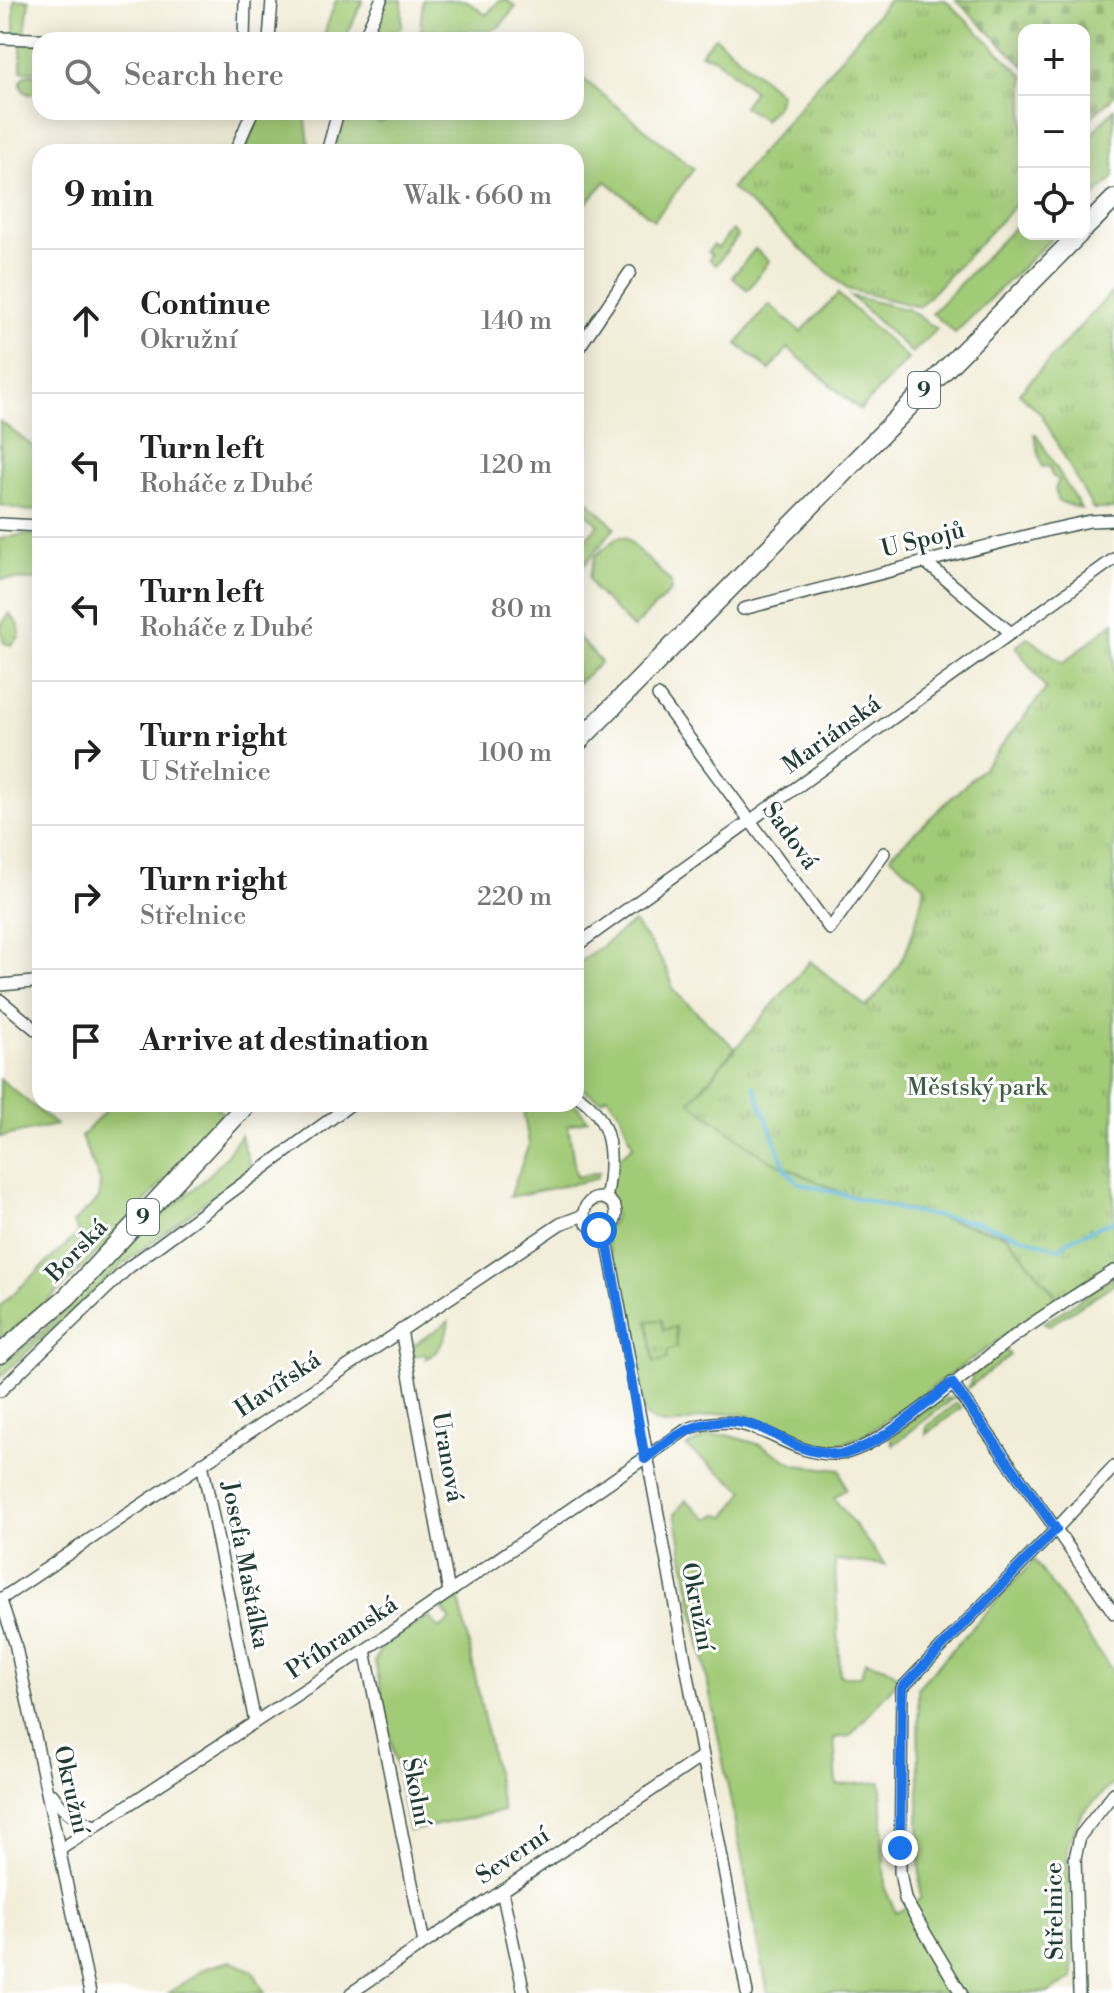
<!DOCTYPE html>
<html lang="en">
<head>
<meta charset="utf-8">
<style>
  body { margin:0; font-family:"Libre Bodoni",serif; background:#f6f6f6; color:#222 }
  .controls { position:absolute; right:24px; top:24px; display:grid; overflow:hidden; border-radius:16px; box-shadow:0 4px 20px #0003 }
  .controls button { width:72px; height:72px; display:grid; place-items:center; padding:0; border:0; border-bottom:2px solid #e0e0e0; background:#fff; color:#222; font:40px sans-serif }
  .stop { position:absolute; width:24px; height:24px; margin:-18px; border:6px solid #1a73e8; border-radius:50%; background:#fff }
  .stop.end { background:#1a73e8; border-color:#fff; box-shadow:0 2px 8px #0008 }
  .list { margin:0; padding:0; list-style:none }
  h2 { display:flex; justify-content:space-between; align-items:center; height:104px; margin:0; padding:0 32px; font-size:34px }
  h2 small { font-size:26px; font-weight:400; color:#767676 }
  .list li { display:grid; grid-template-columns:52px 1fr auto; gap:24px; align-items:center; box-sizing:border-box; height:144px; padding:0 32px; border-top:2px solid #e0e0e0 }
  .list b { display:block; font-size:30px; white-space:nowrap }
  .list p { margin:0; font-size:26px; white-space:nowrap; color:#767676 }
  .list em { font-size:26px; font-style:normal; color:#767676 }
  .icon { flex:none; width:44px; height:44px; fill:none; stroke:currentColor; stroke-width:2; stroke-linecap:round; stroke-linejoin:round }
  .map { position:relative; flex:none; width:1114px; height:1993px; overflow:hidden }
  .search { position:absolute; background:#fff; box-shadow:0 4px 20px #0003; left:32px; top:32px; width:552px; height:88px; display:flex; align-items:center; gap:20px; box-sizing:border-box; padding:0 28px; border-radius:24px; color:#767676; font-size:30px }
  .panel { position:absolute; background:#fff; box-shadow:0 4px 20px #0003; left:32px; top:144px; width:552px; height:968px; border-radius:24px }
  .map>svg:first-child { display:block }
  .green { fill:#a2cb77; stroke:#608456; stroke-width:2 }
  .cemetery { fill:url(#cemetery-stones); stroke:#608456; stroke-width:2 }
  .park { fill:url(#park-tufts); stroke:#608456; stroke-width:2 }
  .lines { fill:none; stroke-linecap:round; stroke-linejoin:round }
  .stream { stroke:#5db9db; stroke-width:4 }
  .street-casing { stroke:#3f574d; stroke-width:14 }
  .primary-casing { stroke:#3f574d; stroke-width:21 }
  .street { stroke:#fff; stroke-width:11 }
  .primary { stroke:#fff; stroke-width:18 }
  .route { stroke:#1a73e8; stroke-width:10 }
  .labels { text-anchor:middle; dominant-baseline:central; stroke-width:6; stroke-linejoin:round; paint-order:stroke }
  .shield { fill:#fff; stroke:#627771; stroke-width:2 }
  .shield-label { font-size:22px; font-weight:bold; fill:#1f3d34 }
  .street-label { font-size:24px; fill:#1f3d34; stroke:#fff }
  .park-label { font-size:24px; fill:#406045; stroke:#fff }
</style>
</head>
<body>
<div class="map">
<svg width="1114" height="1993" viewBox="0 0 1114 1993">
  <defs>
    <pattern id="cemetery-stones" width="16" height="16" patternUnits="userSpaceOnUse" patternTransform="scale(2)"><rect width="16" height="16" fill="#a2cb77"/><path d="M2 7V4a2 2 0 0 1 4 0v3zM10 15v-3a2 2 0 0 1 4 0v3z" fill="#83a662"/></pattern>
    <pattern id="park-tufts" width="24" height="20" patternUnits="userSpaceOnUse" patternTransform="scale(2)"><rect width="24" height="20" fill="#a2cb77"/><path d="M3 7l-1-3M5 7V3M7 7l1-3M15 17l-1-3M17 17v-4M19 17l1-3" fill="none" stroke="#83a662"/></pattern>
  </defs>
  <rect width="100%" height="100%" fill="#fff"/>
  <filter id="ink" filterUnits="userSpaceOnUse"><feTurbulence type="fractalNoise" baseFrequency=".0125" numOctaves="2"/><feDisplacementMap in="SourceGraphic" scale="16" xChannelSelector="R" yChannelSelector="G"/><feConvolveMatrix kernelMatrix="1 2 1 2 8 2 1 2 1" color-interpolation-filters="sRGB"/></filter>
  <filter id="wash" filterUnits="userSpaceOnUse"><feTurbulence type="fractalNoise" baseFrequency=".006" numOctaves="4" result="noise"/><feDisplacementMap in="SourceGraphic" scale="32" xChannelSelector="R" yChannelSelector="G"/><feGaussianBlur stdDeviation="1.8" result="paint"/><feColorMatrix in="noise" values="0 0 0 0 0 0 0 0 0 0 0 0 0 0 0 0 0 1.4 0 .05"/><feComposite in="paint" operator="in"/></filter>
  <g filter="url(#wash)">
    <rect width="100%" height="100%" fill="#f2edd8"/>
    <g class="green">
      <path d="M14 0H29L25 34H14Z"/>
      <path d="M336 0H363L345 40H322Z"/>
      <path d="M387 0H402V28L370 40Z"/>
      <path d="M423 0H466L486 15 500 0H507L516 7 500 26 491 31 420 30Z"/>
      <path d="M715 37 780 93 778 104 764 120 743 106 754 91 715 58 700 54Z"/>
      <path d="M21 43 40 44V71H21Z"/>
      <path d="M576 73 694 169 654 220 606 181 576 215V152H333L344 119 350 112H358L379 123 405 112H576Z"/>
      <circle cx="31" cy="84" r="10"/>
      <path d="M1114 109V177L1084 207V143Z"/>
      <path d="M261 112H305L310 152H244Z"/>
      <path d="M1024 217V234H1056L955 333 932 313Z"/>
      <path d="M732 230 738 236 716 265 709 259 712 255 708 252 713 245 718 248Z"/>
      <path d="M755 249 769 261 748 290 732 277Z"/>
      <path d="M838 294 908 359 860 410 788 348 770 370 737 344 769 304 801 332Z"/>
      <path d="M851 296 909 310 937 329 912 353Z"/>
      <path d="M0 421 40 452V509L28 511 0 505Z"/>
      <path d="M1034 434H1036L1081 509 1058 501 1055 489 1059 480 1052 476 1049 466 1042 467Z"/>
      <path d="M576 490 615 527 582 568 576 561V548L599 525 576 502Z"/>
      <path d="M25 534 38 536V580L0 579V539Z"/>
      <path d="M618 537H625L671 582V591L633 628 595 590 589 578 595 556Z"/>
      <path d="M576 635 601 662 578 683H576Z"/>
      <path d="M634 922C647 941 671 966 673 990L735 1048 691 1102 842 1193 1006 1235 1058 1298 868 1433C858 1437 844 1445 833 1446 797 1449 769 1415 733 1413 699 1411 674 1437 645 1416L605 1229C618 1220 618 1209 606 1199L613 1163 633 1146 620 1113 607 1096 601 1100 576 1085V965Z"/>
      <path d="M0 1079 56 1125 0 1137Z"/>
      <path d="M112 1104H213L224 1114C154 1190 85 1277 0 1339V1306L79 1233 73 1223 99 1199 100 1181 81 1137Z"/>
      <path d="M522 1104H575L588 1120 568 1125 575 1170 577 1177 599 1172 596 1179 510 1197 529 1144Z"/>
      <path d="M240 1135 251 1167 120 1267 0 1377V1366C56 1326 98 1271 149 1226 183 1197 217 1175 240 1135Z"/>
      <path d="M1114 1277V1284L1050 1325 1044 1323Z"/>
      <path d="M449 1321C447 1336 440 1352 426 1359V1354L414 1356 411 1347Z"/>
      <path d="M1006 1350 1010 1355 968 1388 973 1375Z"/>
      <path d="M953 1398 893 1445 891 1438C907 1425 931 1397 953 1398Z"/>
      <path d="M956 1403 961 1408 926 1434 927 1426Z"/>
      <path d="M727 1435 761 1445 795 1465 840 1470 846 1489 834 1498 885 1565 835 1560 840 1676H861L865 1661 886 1667 900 1678 850 1736 834 1738 837 1785 881 1782 885 1889 896 1913 920 1899 918 1687 1034 1560 1114 1673V1783L1083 1812 1067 1846 1073 1978 1048 1993H768L675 1514 686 1500 708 1519 718 1514 726 1516 745 1491 686 1447 707 1436Z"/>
      <path d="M459 1598 503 1811 409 1831 375 1661 381 1648 429 1616 439 1629 451 1620 442 1609Z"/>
      <path d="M230 1961 253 1971 265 1993H169L206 1968Z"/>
    </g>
    <path class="cemetery" d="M956 0H1114V96L1084 124V30H1024V66Z"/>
    <g class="park">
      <path d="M889 0H945L1024 76V196L919 307 847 289 731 188Z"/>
      <path d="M1111 293 1114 297V509H1093L1041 414 1019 393Z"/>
      <path d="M9 613 19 625 20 636 11 645 4 643 0 628Z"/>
      <path d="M1114 622V1262L1058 1298 1006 1235 842 1193 764 1157 690 1102 810 961 866 1007C905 967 913 939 925 886L890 856 985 766 1046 689 1016 647 1027 637 1063 663Z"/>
      <path d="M662 1320 663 1330 676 1327 677 1347 667 1351V1359L654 1362 648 1321Z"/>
    </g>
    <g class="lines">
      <path class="stream" d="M754 1086 786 1170 799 1183 910 1212 976 1222 1059 1249 1068 1241 1114 1220"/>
    </g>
  </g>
  <g filter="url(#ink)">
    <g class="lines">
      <defs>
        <g id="street">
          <path d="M0 38 68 40"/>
          <path d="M244 40 245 0"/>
          <path d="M269 40 272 0"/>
          <path d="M363 40 381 0"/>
          <path d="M235 152 252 112"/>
          <path d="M327 152 338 112"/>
          <path d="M576 352 630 272"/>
          <path d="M0 524 40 526"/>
          <path d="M925 562 1011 633"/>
          <path d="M743 609 1049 530 1090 521 1114 520"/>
          <path d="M658 696 830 929 884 853"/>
          <path d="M576 946 1114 559"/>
          <path d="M0 985 33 982"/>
          <path d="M0 1000 40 1033"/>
          <path d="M576 1095C614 1118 614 1159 606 1199"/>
          <circle cx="600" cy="1214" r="16"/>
          <path d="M605 1229 747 1993"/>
          <path d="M401 1330 449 1592"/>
          <path d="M952 1383 1056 1529 1114 1467"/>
          <path d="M0 1391 128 1268 351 1104"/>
          <path d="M202 1463 255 1722"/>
          <path d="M0 1598 15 1643 90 1993"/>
          <path d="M1 1599 560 1224 584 1215"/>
          <path d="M365 1650 424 1943"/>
          <path d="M53 1795C63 1812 77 1821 96 1826"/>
          <path d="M61 1849 365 1650 687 1429C757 1404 779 1457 839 1454 878 1453 980 1360 1016 1335 1048 1312 1081 1292 1114 1271"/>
          <path d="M502 1891 524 1993"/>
          <path d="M351 1993 701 1757"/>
          <path d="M961 1993 905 1899 900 1872 902 1688 1056 1529 1114 1613"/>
          <path d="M1079 1993 1075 1858 1080 1836 1114 1793"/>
        </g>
        <g id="primary">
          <path d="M1084 229 1114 199"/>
          <path d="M576 744 1079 234"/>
          <path d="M0 1354 67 1297 247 1104"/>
        </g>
      </defs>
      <use href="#street" class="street-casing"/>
      <use href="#primary" class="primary-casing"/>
      <use href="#street" class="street"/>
      <use href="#primary" class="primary"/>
    </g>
  </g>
  <g class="lines" filter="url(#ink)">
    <path class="route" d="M599 1230 605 1229 645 1459C680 1429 717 1410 763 1429 783 1438 798 1450 820 1452 827 1453 837 1456 844 1454 885 1443 919 1409 952 1383L1056 1529 902 1688 900 1848"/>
  </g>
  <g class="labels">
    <g class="shield">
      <rect x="908" y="372" width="32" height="36" rx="6"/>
      <rect x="127" y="1199" width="32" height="36" rx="6"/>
    </g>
    <g class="shield-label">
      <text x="924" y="390">9</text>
      <text x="143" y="1217">9</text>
    </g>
    <g class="street-label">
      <text transform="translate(923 540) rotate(-14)">U Spojů</text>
      <text transform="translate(832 735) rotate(-36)">Mariánská</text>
      <text transform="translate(790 836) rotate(54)">Sadová</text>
      <text transform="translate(77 1251) rotate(-46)">Borská</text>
      <text transform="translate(278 1385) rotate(-34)">Havířská</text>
      <text transform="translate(447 1457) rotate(80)">Uranová</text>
      <text transform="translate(245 1565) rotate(79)">Josefa Maštálka</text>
      <text transform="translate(697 1607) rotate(79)">Okružní</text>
      <text transform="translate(342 1638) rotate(-34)">Příbramská</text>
      <text transform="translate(71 1790) rotate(77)">Okružní</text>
      <text transform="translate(416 1792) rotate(79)">Školní</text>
      <text transform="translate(513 1856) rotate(-34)">Severní</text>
      <text transform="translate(1055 1911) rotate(-91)">Střelnice</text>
    </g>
    <g class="park-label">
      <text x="977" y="1088">Městský park</text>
    </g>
  </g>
</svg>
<div class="controls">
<button>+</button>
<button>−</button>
<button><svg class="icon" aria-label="locate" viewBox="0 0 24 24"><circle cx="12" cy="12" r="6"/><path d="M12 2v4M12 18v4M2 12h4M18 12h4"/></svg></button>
</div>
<div class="stop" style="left:599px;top:1230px"></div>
<div class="stop end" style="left:900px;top:1848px"></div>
<div class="search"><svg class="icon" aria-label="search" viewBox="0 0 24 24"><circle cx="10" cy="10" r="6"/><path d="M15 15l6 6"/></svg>Search here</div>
<section class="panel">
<h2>9 min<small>Walk · 660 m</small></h2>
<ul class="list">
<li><svg class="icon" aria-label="ahead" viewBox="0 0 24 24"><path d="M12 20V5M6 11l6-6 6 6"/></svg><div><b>Continue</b><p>Okružní</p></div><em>140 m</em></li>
<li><svg class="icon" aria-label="left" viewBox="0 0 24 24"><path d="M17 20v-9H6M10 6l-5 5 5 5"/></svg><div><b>Turn left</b><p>Roháče z Dubé</p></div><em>120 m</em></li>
<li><svg class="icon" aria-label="left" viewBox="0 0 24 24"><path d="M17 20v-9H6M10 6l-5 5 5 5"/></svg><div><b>Turn left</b><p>Roháče z Dubé</p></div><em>80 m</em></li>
<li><svg class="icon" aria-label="right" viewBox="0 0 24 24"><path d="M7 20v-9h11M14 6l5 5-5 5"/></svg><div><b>Turn right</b><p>U Střelnice</p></div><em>100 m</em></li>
<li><svg class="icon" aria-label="right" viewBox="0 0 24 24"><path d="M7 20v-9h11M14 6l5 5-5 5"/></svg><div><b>Turn right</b><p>Střelnice</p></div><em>220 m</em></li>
<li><svg class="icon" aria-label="arrive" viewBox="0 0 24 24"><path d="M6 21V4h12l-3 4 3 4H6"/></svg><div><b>Arrive at destination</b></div></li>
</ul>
</section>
</div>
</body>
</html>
